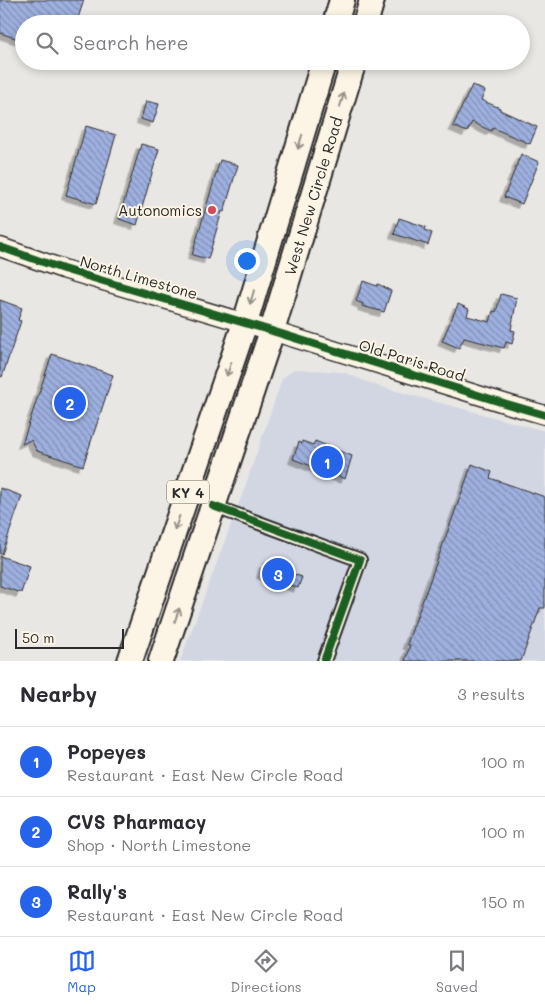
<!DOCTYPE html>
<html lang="en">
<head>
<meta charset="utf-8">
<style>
  body { margin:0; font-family:Mali,sans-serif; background:#f7f7f7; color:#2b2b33 }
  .scale { position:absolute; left:15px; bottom:12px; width:109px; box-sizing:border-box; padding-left:5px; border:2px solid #2b2b2b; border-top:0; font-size:14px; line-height:18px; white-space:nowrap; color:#2b2b2b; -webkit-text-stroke:4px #fcf5e5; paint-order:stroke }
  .you { position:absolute; left:246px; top:260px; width:18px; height:18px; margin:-12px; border:4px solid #fff; border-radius:50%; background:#1a73e8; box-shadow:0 0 0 8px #1a73e833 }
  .badge { display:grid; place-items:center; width:32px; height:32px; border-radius:50%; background:#2563eb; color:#fff; font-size:16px; font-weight:700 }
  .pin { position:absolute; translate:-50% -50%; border:2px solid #fff; box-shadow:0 1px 5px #0006 }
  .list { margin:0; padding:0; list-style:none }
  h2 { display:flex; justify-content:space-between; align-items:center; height:65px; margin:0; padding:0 20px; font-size:21px }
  h2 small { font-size:16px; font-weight:400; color:#7c7c81 }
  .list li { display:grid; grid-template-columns:32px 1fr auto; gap:15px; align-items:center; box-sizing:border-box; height:70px; padding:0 20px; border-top:1px solid #e1e1e2 }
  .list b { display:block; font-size:19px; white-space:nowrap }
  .list p { margin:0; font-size:16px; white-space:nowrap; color:#7c7c81 }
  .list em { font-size:16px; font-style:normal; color:#7c7c81 }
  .icon { flex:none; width:28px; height:28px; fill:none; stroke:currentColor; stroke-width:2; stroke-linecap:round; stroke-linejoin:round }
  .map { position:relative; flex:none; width:545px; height:661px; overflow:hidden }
  .search { position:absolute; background:#fff; box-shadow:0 2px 8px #0003; left:15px; right:15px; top:15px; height:55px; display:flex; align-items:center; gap:12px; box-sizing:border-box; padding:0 18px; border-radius:28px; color:#7c7c81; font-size:19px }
  .sheet { height:275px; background:#fff }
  nav { display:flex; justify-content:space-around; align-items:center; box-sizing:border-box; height:70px; border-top:1px solid #e1e1e2; background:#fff; font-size:14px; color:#7c7c81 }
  nav a { display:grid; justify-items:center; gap:2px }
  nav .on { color:#2563eb }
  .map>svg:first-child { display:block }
  .built { fill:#d2d6e2 }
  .building { fill:url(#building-back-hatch); stroke:#2b2b2b; filter:url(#shadow) }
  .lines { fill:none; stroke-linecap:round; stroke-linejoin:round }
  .street-casing { stroke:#2b2b2b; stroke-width:16 }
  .secondary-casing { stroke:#2b2b2b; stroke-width:21 }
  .highway-casing { stroke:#2b2b2b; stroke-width:28 }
  .street { stroke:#fcf5e5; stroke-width:12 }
  .secondary { stroke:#fcf5e5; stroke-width:18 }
  .highway { stroke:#fcf5e5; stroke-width:24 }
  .cycleway-casing { stroke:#fcf5e5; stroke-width:11 }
  .cycleway { stroke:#1b5e20; stroke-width:8 }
  .oneway { stroke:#949088 }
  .poi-dot { fill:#d1495b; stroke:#fcf5e5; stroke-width:2 }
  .labels { text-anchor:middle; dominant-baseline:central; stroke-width:4; stroke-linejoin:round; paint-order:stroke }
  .shield { fill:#fcf5e5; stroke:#6a6863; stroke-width:1 }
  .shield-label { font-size:14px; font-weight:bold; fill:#2b2b2b }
  .street-label { font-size:15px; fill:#2b2b2b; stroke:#fcf5e5 }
  .poi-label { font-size:15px; fill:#2b2b2b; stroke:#fcf5e5; text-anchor:end }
</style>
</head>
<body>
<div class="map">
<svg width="545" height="661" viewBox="0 0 545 661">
  <defs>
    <pattern id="building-back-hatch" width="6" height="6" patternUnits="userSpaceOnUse" patternTransform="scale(1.25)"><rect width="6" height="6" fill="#9eb0df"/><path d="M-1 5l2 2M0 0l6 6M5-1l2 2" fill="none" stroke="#818fb5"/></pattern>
    <filter id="shadow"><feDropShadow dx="-4.5" dy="4.5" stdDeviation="0" flood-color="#0004"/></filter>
  </defs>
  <rect width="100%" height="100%" fill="#e9e7e4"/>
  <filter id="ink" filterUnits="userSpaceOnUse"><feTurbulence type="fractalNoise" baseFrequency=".02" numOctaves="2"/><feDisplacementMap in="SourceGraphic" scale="10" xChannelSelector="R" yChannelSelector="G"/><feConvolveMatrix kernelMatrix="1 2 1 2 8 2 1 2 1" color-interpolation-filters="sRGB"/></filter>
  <g filter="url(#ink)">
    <path class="built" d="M294 369 342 372 378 386 545 431V661H180L245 487 282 379Z"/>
    <g class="building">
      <path d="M0 0H84L76 24H24V41L0 33Z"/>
      <path d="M472 85 485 91 481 100 500 108V110L537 127 530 144 493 128 491 131 472 122 467 132 453 126Z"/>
      <path d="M146 101 159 104 153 123 141 119Z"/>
      <path d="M86 126 116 135 96 204 66 195Z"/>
      <path d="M141 144 159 149 137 225 119 219Z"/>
      <path d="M521 154 539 162 522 204 504 197Z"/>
      <path d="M220 160 238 165 224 212 222 211 208 259 192 255Z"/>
      <path d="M399 218 426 227 425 230 432 233 428 245 394 234Z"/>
      <path d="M363 281 377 286 378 284 391 291 384 312 362 306 363 304 356 301Z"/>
      <path d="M501 294 517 298 511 330 515 331 512 344 506 342 504 348 464 338 459 348 442 341 458 304 469 309 467 316 490 322 493 311 496 312Z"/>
      <path d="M0 300 22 308 18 320 21 321 2 377 0 376Z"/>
      <path d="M52 354 113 375 83 466 37 451 31 440 22 444Z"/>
      <path d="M302 441 313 445 315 441 352 456 345 479 293 459 299 442 302 444Z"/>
      <path d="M472 464 492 472 490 478 545 497V608H540L521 661H405L410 645 407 644Z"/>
      <path d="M0 488 22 496 2 554H0Z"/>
      <path d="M0 556 30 566 21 593 0 586Z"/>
      <path d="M264 563 302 577 298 588 261 574Z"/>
    </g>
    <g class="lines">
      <defs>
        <path id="street" d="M213 506 360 560 324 661"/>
        <path id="secondary" d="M0 247 63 269 272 331 507 404 545 415"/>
        <g id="highway">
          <path d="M335 24 342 0"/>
          <path d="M365 24 372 0"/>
          <path d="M130 661 245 323 324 61"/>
          <path d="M161 661 272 331 354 61"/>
        </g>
      </defs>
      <use href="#street" class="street-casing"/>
      <use href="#secondary" class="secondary-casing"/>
      <use href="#highway" class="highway-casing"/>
      <use href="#street" class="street"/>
      <use href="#secondary" class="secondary"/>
      <use href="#highway" class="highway"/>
      <defs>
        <g id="cycleway">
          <path d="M0 247 63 269 272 331 507 404 545 415"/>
          <path d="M213 506 360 560 324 661"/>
        </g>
      </defs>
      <use href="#cycleway" class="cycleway-casing"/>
      <use href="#cycleway" class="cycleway"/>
    </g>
    <defs><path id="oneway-shaft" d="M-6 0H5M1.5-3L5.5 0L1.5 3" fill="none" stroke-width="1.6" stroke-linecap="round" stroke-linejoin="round" transform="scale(1.25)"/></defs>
    <g class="oneway">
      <use href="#oneway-shaft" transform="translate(342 100) rotate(-73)"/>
      <use href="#oneway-shaft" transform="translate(300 142) rotate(107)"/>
      <use href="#oneway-shaft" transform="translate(252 297) rotate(107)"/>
      <use href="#oneway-shaft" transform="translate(229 369) rotate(109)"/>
      <use href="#oneway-shaft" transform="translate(177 523) rotate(109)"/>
      <use href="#oneway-shaft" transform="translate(177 615) rotate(-71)"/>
    </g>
  </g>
  <circle class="poi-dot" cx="212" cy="210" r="5"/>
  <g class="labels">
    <rect class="shield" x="167" y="480.5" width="42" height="23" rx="4"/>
    <g class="shield-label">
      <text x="188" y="492">KY 4</text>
    </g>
    <g class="street-label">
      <text transform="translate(313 196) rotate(-73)">West New Circle Road</text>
      <text transform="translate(139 277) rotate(16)">North Limestone</text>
      <text transform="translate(412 360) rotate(17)">Old Paris Road</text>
    </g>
    <g class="poi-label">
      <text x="202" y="210">Autonomics</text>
    </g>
  </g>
</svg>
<div class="scale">50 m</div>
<div class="you"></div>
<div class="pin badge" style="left:327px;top:462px">1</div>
<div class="pin badge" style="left:70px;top:403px">2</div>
<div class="pin badge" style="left:278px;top:574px">3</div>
<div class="search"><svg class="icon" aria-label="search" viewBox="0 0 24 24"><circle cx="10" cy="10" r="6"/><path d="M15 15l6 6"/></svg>Search here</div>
</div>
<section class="sheet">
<h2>Nearby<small>3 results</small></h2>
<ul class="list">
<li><span class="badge">1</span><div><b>Popeyes</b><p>Restaurant · East New Circle Road</p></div><em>100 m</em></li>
<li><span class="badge">2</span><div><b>CVS Pharmacy</b><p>Shop · North Limestone</p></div><em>100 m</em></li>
<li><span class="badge">3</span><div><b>Rally's</b><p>Restaurant · East New Circle Road</p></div><em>150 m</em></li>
</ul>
</section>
<nav>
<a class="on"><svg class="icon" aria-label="map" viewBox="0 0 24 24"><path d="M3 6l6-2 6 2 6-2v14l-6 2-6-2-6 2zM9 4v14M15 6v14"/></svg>Map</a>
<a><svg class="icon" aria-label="directions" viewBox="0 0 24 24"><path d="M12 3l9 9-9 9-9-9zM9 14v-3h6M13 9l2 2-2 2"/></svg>Directions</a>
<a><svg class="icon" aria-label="saved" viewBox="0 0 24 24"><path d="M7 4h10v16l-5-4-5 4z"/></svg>Saved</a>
</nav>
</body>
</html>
